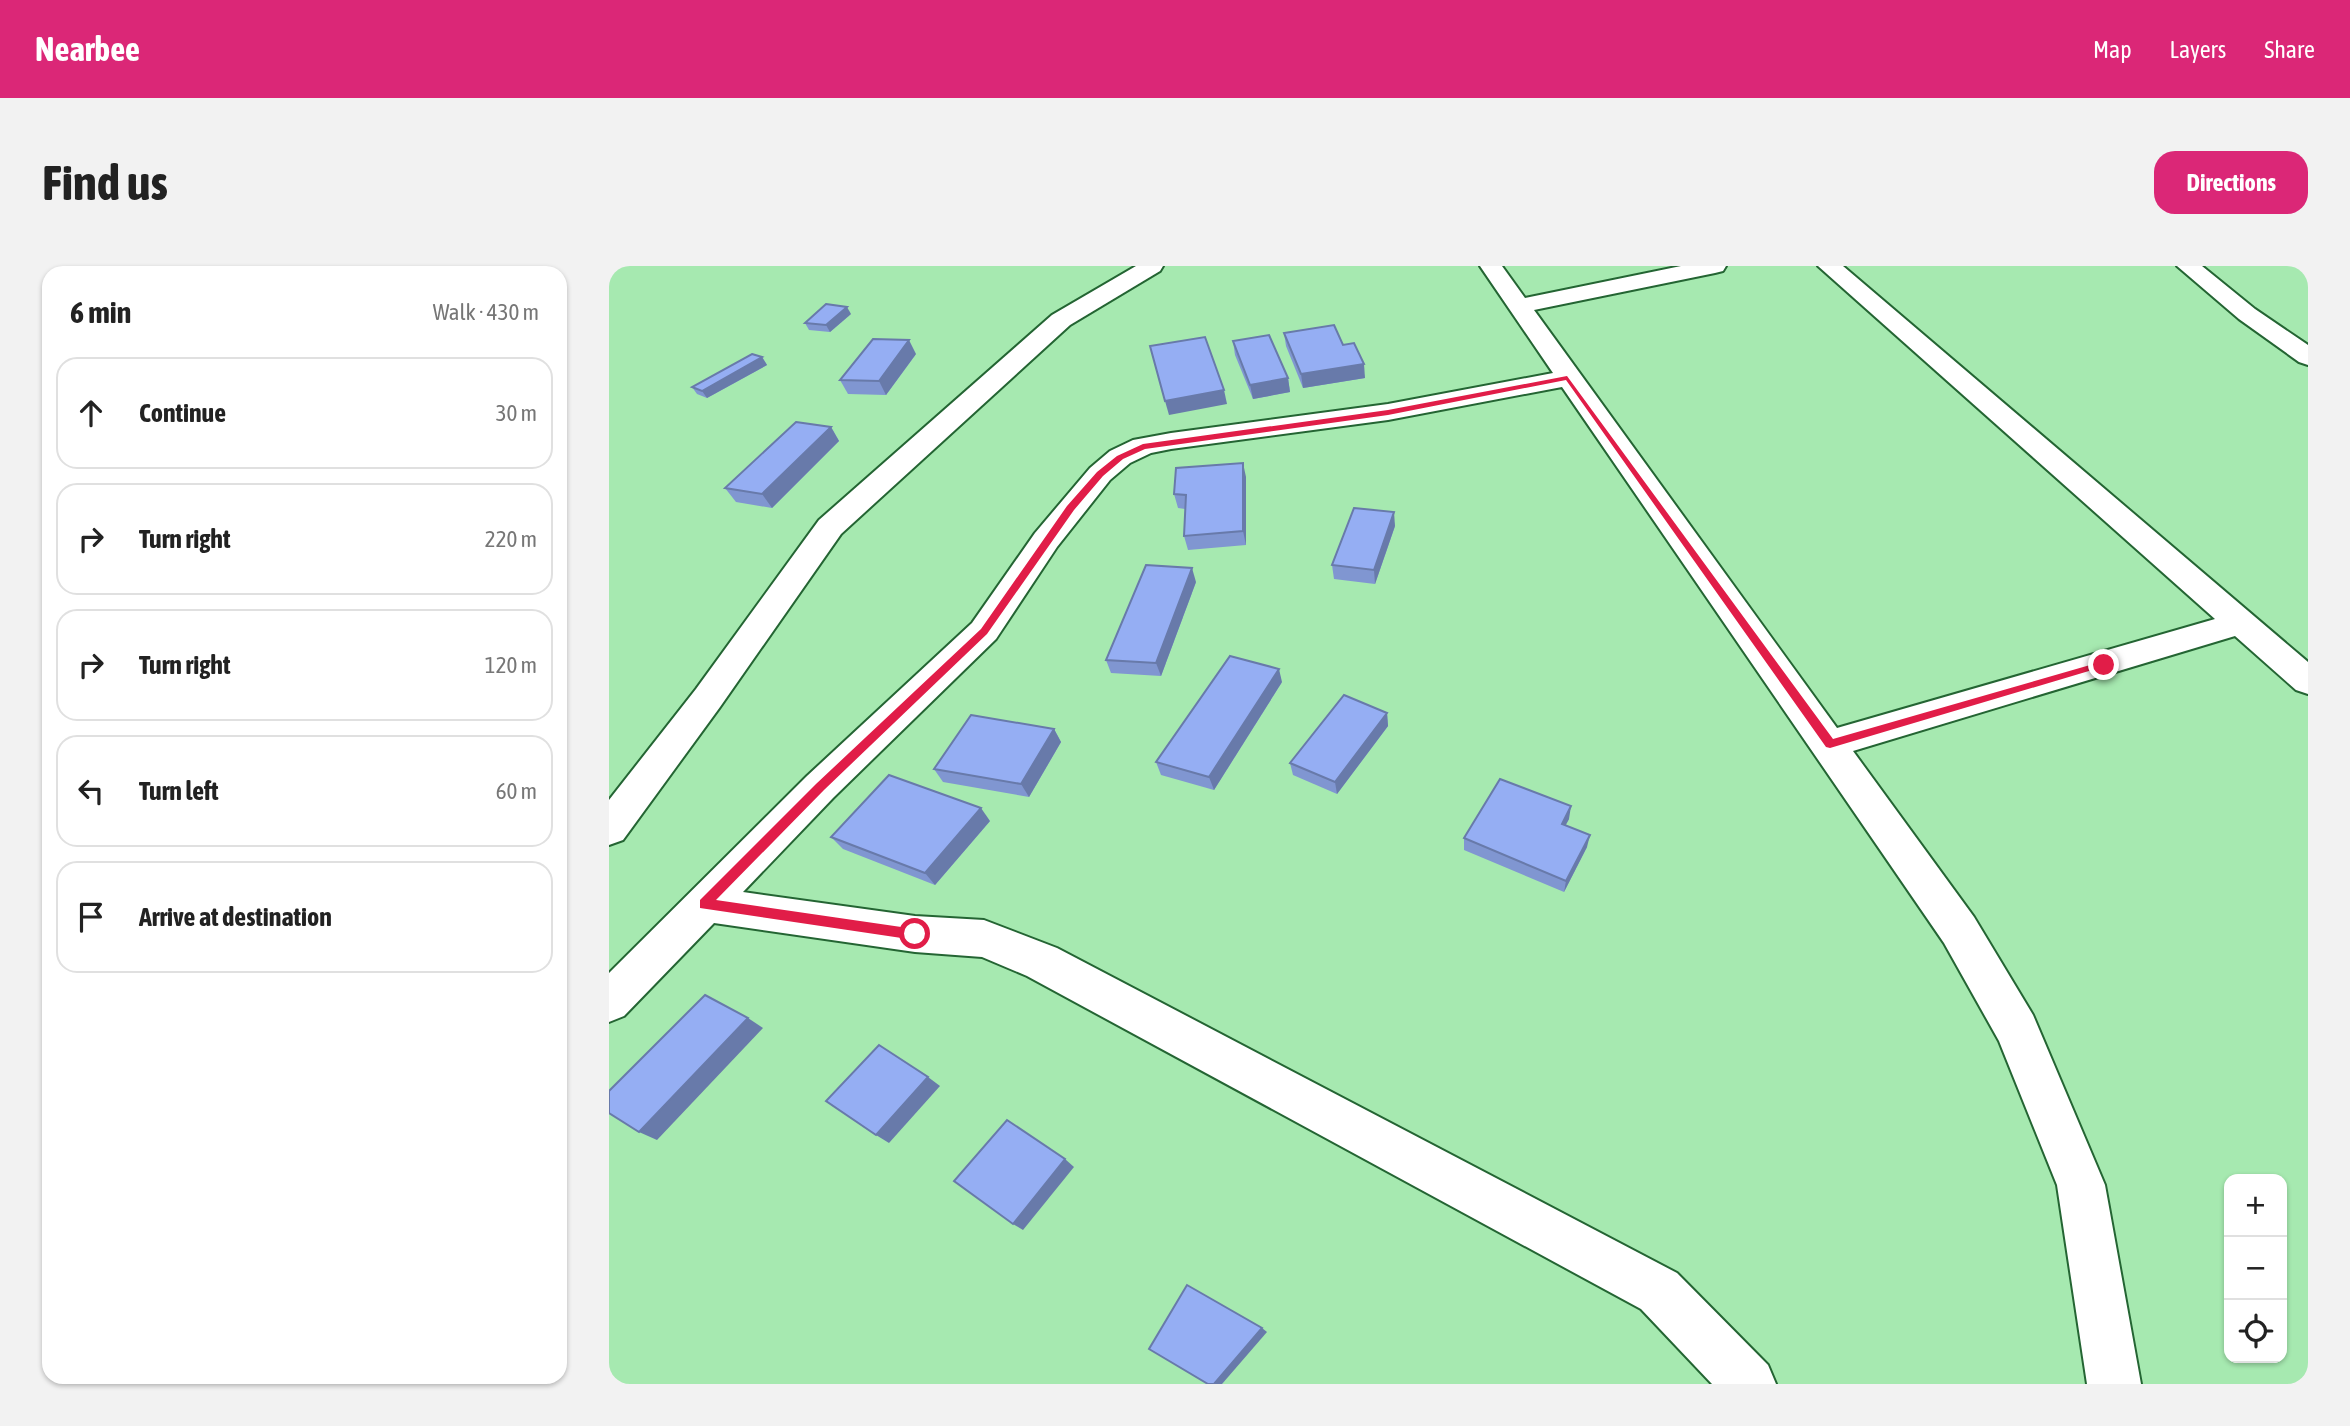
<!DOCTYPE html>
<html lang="en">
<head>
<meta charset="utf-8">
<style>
  body { margin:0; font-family:"Asap Condensed",sans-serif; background:#f2f2f2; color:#222 }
  .controls { position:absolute; right:21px; bottom:21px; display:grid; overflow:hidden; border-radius:14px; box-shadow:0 2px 5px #0004 }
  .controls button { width:63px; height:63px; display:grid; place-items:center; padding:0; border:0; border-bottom:2px solid #e0e0e0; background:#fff; color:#222; font:35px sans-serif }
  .stop { position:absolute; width:21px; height:21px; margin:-16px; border:5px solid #e11d48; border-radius:50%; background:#fff }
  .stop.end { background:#e11d48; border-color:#fff; box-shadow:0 2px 7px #0008 }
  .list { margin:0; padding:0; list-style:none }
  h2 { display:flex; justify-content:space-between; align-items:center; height:91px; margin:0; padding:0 28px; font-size:30px }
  h2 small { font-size:23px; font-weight:400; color:#767676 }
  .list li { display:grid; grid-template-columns:46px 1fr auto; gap:21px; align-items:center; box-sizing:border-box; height:112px; margin:0 14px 14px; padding:0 14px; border:2px solid #e0e0e0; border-radius:21px }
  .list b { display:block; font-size:26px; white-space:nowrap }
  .list em { font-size:23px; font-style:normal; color:#767676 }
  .icon { flex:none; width:38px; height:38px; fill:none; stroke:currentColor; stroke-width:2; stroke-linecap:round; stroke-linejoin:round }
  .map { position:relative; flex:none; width:1699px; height:1118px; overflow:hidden; border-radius:21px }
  header { display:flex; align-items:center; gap:42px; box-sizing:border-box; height:98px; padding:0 35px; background:#db2777; color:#fff }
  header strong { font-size:33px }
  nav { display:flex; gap:38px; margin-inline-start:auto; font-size:24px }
  .intro { display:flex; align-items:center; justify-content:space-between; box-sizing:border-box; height:168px; padding:0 42px }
  h1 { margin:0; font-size:49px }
  .button { padding:18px 32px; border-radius:21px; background:#db2777; color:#fff; font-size:24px; font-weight:700 }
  main { display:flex; gap:42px; padding:0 42px }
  aside { flex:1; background:#fff; border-radius:21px; box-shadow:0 2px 5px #0004 }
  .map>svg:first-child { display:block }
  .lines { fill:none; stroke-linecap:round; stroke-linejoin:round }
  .minor-casing { stroke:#246533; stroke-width:4 }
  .minor { fill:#fff; fill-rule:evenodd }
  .wall { fill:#8096d1 }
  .shaded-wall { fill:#687aaa }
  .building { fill:#95aef3; stroke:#687aaa; stroke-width:2 }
  .route { fill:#e11d48 }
</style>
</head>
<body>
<header>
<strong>Nearbee</strong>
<nav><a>Map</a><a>Layers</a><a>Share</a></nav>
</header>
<div class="intro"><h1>Find us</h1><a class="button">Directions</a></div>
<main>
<aside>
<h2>6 min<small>Walk · 430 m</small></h2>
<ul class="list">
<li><svg class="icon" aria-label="ahead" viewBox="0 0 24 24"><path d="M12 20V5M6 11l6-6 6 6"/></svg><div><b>Continue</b></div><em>30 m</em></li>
<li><svg class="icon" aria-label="right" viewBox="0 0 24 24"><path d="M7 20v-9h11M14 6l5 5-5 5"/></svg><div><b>Turn right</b></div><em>220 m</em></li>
<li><svg class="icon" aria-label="right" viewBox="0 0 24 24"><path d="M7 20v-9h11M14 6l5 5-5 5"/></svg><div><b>Turn right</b></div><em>120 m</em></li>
<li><svg class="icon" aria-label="left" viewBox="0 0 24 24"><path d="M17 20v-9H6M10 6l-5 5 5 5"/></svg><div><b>Turn left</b></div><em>60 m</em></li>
<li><svg class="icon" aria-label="arrive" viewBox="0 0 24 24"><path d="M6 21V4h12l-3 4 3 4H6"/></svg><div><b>Arrive at destination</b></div></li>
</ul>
</aside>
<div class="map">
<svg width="1699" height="1118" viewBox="0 0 1699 1118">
  <rect width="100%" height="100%" fill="#a6e9b0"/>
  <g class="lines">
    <defs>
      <g id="minor">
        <path d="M527 0H554L551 5 461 59 232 268 111 441 14 574 0 579V534L87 423 210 254 443 49Z"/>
        <path d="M871 0H893L916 32 1072 0H1117L1114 5 1106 7 925 44 1228 462 1606 353 1209 0H1234L1699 396V428L1687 424 1626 370 1244 485 1365 651 1424 749 1496 919 1532 1118H1478L1448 919 1390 775 1335 677 953 121 779 154 562 183 542 187 521 197 501 214 448 281 387 373 224 532 134 626 306 650 375 654 448 682 1068 1007 1159 1099 1167 1118H1103L1032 1043 418 710 373 691 306 686 105 657 15 750 0 756V707L198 510 363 357 426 267 481 202 501 185 524 174 562 167 779 138 944 107Z"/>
        <path d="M1568 0H1593L1646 43 1699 79V99L1690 96 1630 53Z"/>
      </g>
    </defs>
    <use href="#minor" class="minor-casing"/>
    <use href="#minor" class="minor"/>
  </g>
  <g class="wall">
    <path d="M242 48 221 66 200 64 196 57Z"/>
    <path d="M675 67 734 79 756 112 694 122 677 80Z"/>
    <path d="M624 75 679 112 681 126 644 133 626 89Z"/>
    <path d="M307 88 277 129 239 128 231 114Z"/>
    <path d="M153 91 158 99 98 132 88 128 83 121Z"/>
    <path d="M222 161 230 175 163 242 127 236 116 222Z"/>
    <path d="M637 211V279L579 284 575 270 576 243 569 242 565 228Z"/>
    <path d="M786 260 766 318 725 313 723 299Z"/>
    <path d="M587 316 552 410 502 407 497 394Z"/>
    <path d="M673 416 605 524 552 509 547 496Z"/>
    <path d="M778 447 779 460 728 528 684 509 681 497Z"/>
    <path d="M445 463 452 476 420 531 334 516 325 503Z"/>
    <path d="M960 553 956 559 978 581 955 626 855 584V572Z"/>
    <path d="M381 555 326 619 234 583 222 571Z"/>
  </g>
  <g class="shaded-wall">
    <path d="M238 41 242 48 221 66 217 59Z"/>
    <path d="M300 74 307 88 277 129 270 115Z"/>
    <path d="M153 91 158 99 98 132 93 125Z"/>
    <path d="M755 98 756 112 694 122 692 108Z"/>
    <path d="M679 112 681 126 644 133 641 119Z"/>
    <path d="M615 124 618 138 560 149 556 135Z"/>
    <path d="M222 161 230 175 163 242 153 228Z"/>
    <path d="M634 197 637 211V279L634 265Z"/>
    <path d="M785 246 786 260 766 318 765 304Z"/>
    <path d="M583 302 587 316 552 410 547 397Z"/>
    <path d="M670 403 673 416 605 524 600 511Z"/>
    <path d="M778 447 779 460 728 528 726 516Z"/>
    <path d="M445 463 452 476 420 531 412 518Z"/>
    <path d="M962 540 960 553 951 570 953 558Z"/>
    <path d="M372 542 381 555 326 619 316 607Z"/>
    <path d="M981 569 978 581 955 626 957 615Z"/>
    <path d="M139 752 154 762 48 874 30 866Z"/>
    <path d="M319 811 331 820 280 877 267 869Z"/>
    <path d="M456 893 465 901 414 964 404 958Z"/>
    <path d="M653 1062 658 1066 613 1118H605Z"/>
  </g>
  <g class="building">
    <path d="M217 38 238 41 217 59 196 57Z"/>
    <path d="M725 59 734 79 745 77 755 98 692 108 675 67Z"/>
    <path d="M660 69 679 112 641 119 624 75Z"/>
    <path d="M596 71 615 124 556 135 541 80Z"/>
    <path d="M264 73 300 74 270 115 231 114Z"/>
    <path d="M143 88 153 91 93 125 83 121Z"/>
    <path d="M187 156 222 161 153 228 116 222Z"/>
    <path d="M634 197V265L575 270 577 229 565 228 567 202Z"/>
    <path d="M745 242 785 246 765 304 723 299Z"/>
    <path d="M537 299 583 302 547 397 497 394Z"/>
    <path d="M621 390 670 403 600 511 547 496Z"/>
    <path d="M735 429 778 447 726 516 681 497Z"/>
    <path d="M362 449 445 463 412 518 325 503Z"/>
    <path d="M280 509 372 542 316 607 222 571Z"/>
    <path d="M891 513 962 540 953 558 981 569 957 615 855 572Z"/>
    <path d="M96 729 139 752 30 866 0 847V825Z"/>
    <path d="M270 779 319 811 267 869 217 835Z"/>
    <path d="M398 854 456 893 404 958 345 915Z"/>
    <path d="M578 1019 653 1062 605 1118H599L540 1083Z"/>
  </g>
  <path class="route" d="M958 110 1224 473 1495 395 1500 399 1221 482 1217 481 957 114 779 149 536 183 514 193 494 210 465 244 378 368 215 524 107 634 306 663 310 664V672L306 674 91 642V634L207 518 372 363 458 240 488 206 508 190 534 178 779 144Z"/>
</svg>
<div class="controls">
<button>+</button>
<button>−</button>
<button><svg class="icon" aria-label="locate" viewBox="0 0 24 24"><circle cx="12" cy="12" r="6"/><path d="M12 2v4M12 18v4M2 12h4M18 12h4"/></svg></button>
</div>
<div class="stop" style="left:306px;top:668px"></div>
<div class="stop end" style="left:1495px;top:399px"></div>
</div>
</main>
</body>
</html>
